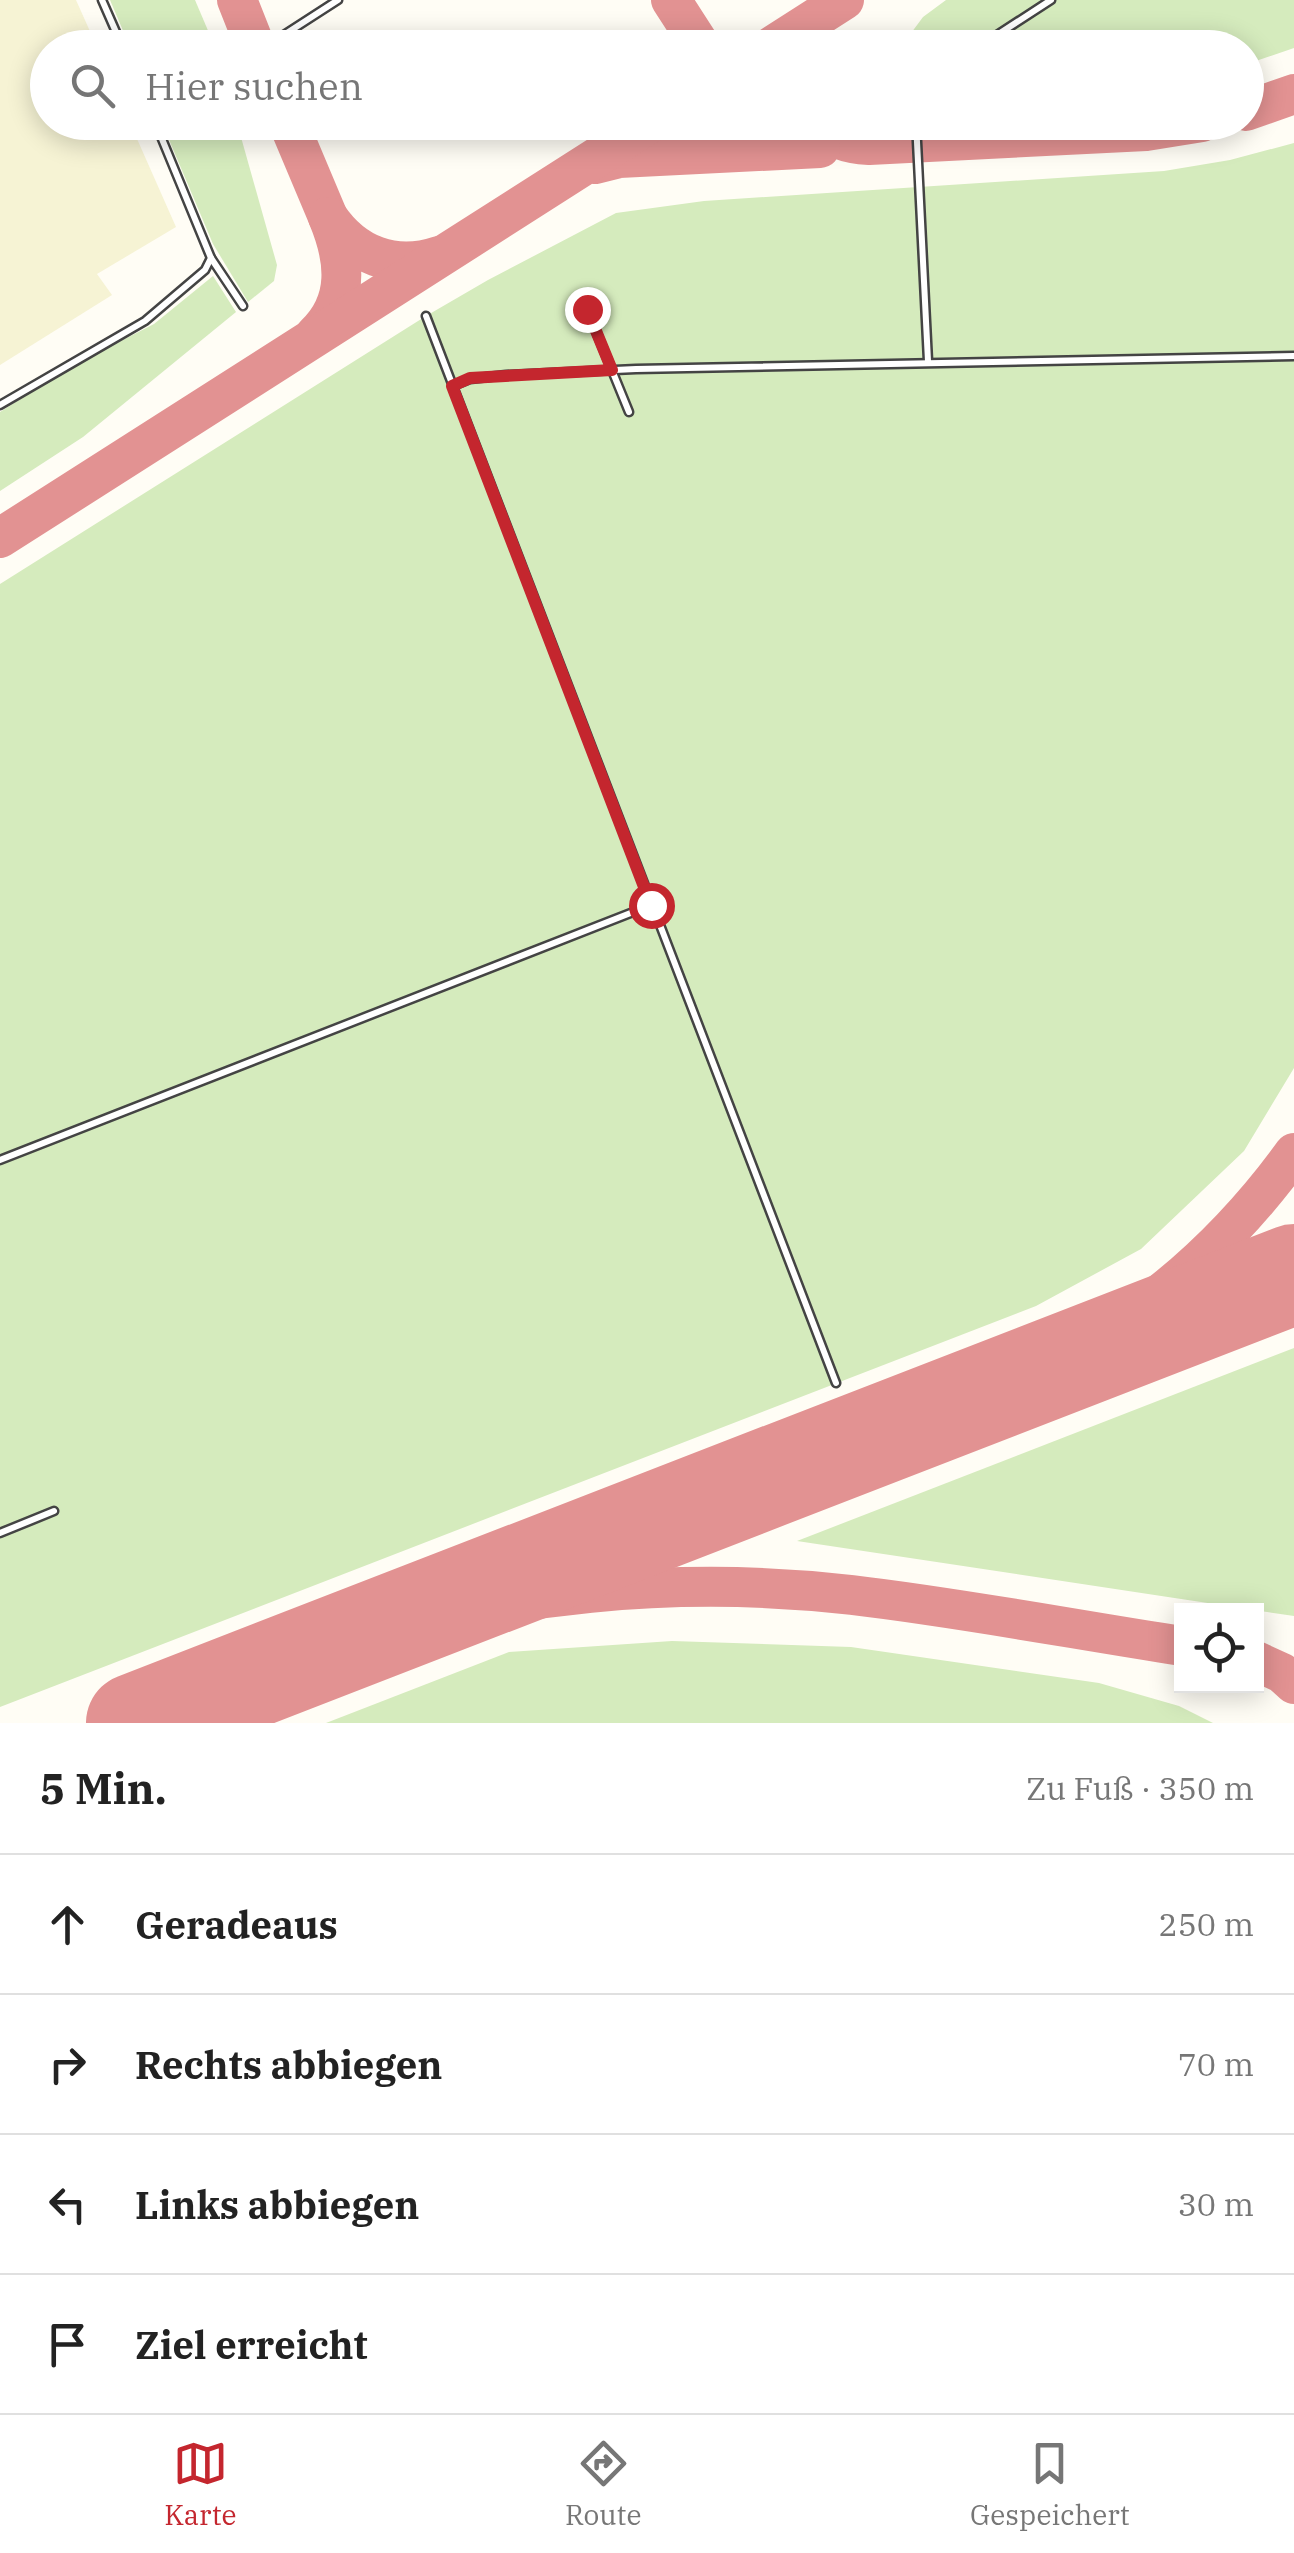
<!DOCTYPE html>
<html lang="de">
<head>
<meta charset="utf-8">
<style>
  body { margin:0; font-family:"IBM Plex Serif",serif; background:#f6f6f6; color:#222 }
  .controls { position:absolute; right:30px; bottom:30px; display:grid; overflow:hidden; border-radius:0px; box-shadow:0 5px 25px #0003 }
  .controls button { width:90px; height:90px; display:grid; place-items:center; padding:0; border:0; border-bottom:2px solid #e0e0e0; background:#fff; color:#222; font:50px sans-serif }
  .stop { position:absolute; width:30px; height:30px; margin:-22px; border:8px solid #c4262e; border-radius:50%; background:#fff }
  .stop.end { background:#c4262e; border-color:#fff; box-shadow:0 2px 10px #0008 }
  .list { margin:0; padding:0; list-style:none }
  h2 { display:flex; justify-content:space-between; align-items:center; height:130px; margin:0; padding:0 40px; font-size:42px }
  h2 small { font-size:32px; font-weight:400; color:#767676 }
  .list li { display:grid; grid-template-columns:65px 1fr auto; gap:30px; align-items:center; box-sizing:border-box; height:140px; padding:0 40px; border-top:2px solid #e0e0e0 }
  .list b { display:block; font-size:38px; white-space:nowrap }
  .list em { font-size:32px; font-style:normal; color:#767676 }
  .icon { flex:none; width:55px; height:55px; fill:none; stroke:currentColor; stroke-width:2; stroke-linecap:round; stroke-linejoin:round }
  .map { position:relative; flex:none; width:1294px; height:1723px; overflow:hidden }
  .search { position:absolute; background:#fff; box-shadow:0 5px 25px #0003; left:30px; right:30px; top:30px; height:110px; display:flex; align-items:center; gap:25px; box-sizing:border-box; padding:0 35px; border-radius:55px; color:#767676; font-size:38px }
  .sheet { height:690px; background:#fff }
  nav { display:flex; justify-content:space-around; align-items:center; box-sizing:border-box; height:140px; border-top:2px solid #e0e0e0; background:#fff; font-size:28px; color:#767676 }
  nav a { display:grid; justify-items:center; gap:5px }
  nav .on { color:#c4262e }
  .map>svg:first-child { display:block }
  .farmland { fill:#f6f3d4 }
  .green { fill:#d5ebbd }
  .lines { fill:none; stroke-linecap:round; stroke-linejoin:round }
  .taxiway { stroke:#e29292; stroke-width:40 }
  .runway { stroke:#e29292; stroke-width:100 }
  .lane-casing { stroke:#444; stroke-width:11 }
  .lane { stroke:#fff; stroke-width:6 }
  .route { stroke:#c4262e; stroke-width:12 }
</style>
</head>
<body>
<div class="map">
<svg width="1294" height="1723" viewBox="0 0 1294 1723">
  <rect width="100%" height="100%" fill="#fffdf5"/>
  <path class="farmland" d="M0 0H76L97 47 48 48V122L130 123 176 227 97 274 112 295 0 365Z"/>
  <g class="green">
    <path d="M110 0H195L215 47H130Z"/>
    <path d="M946 0H1294V48L1247 64 1246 48H900L923 17Z"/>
    <path d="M162 123H237L277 265 274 281 248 302 213 244Z"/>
    <path d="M1294 143V1068L1244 1151 1141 1249 1036 1306 0 1707V584L426 316 488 280 616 213 704 201 1164 171 1230 160Z"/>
    <path d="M213 276 236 312 83 437 0 491V412L70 367 154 324Z"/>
    <path d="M1294 1348V1616L797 1541Z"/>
    <path d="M672 1641 851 1647 1099 1683 1179 1706 1213 1723H326L509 1652Z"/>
  </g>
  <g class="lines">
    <g class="taxiway">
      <path d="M237 0 256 48"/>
      <path d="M671 0 702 48"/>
      <path d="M769 48 844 0"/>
      <path d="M1246 111 1294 94"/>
      <path d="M288 122 328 217"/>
      <path d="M813 122C830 138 847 144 869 145L1146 131 1202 122"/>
      <path d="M595 164 619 158 820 148"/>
      <path d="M315 335C351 301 345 258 328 217 354 255 394 271 439 256"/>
      <path d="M0 538 652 122"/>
      <path d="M1230 1299 1294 1277"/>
      <path d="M1029 1377C1056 1361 1084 1347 1110 1330 1182 1283 1244 1222 1294 1153"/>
      <path d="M335 1646C500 1592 679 1575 852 1595 962 1608 1072 1629 1182 1646"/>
      <path d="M1256 1661 1282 1673 1294 1684"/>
      <path d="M136 1723H137"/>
    </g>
    <path class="runway" d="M136 1723 1294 1274"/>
    <defs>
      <g id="lane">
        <path d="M102 0 123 48"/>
        <path d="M276 40 338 0"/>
        <path d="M977 48 1051 0"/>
        <path d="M916 122 928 361"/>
        <path d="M211 258 243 306"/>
        <path d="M587 309 629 412"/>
        <path d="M426 316 836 1383"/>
        <path d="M453 386 470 379 506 375 636 369 1294 356"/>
        <path d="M0 405 145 321 205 270 211 258 155 122"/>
        <path d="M0 1160 651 905"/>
        <path d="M0 1533 54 1511"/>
      </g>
    </defs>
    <use href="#lane" class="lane-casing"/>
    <use href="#lane" class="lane"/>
  </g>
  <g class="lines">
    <path class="route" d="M587 309 612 370 470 378 452 386 651 905"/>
  </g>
</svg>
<div class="controls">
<button><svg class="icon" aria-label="locate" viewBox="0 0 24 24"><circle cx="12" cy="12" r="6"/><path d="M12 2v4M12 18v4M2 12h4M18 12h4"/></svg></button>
</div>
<div class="stop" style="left:651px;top:905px"></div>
<div class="stop end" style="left:587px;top:309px"></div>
<div class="search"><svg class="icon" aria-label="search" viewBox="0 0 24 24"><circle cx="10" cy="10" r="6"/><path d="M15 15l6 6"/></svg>Hier suchen</div>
</div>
<section class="sheet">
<h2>5 Min.<small>Zu Fuß · 350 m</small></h2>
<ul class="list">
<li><svg class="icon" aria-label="ahead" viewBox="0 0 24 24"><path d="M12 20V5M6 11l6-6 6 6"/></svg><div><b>Geradeaus</b></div><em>250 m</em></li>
<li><svg class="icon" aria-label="right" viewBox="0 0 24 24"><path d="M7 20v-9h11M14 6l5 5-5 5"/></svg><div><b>Rechts abbiegen</b></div><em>70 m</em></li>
<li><svg class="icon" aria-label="left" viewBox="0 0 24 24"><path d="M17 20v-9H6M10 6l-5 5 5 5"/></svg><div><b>Links abbiegen</b></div><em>30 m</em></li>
<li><svg class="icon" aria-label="arrive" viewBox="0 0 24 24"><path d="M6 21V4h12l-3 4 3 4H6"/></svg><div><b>Ziel erreicht</b></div></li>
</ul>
</section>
<nav>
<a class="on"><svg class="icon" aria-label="map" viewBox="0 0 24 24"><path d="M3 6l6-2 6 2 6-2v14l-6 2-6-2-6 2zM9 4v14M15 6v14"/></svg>Karte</a>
<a><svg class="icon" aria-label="directions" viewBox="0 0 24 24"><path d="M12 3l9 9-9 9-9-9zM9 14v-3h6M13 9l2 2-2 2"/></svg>Route</a>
<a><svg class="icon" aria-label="saved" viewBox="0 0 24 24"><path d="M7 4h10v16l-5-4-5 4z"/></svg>Gespeichert</a>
</nav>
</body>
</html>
